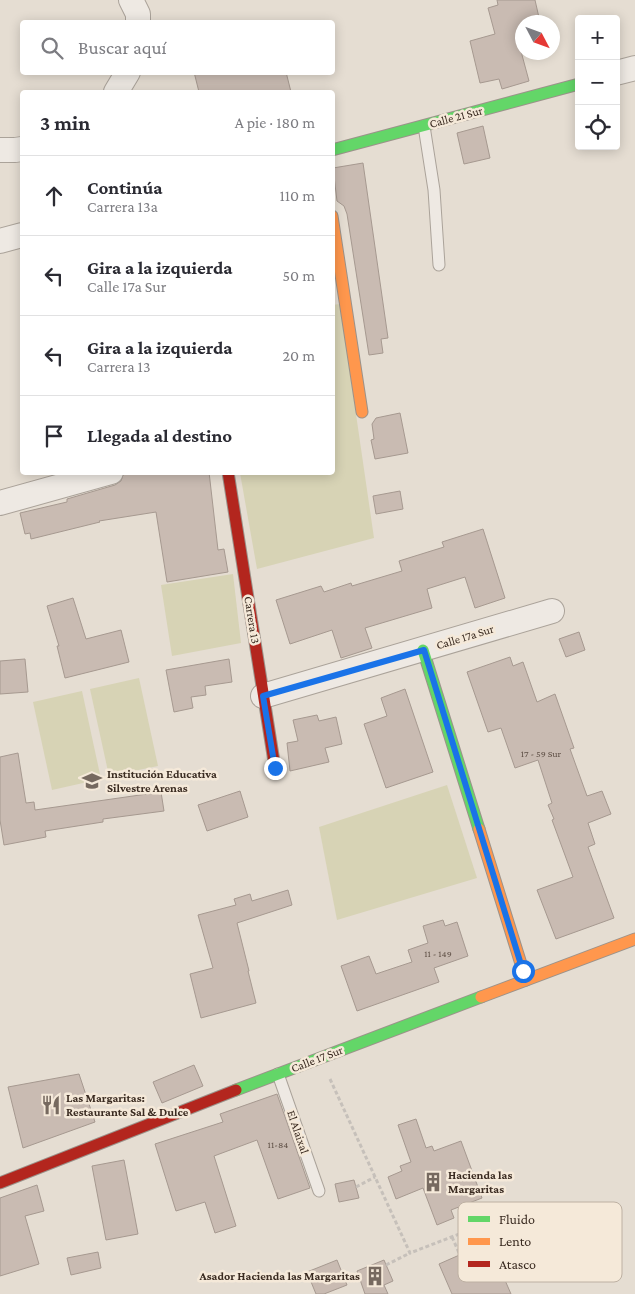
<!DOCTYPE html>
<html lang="es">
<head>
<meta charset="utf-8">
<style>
  body { margin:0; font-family:"Crimson Pro",serif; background:#f7f7f7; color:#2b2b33 }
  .controls { position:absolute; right:15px; top:15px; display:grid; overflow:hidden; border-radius:5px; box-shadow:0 2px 12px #0003 }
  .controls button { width:45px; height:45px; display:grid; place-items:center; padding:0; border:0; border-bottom:1px solid #e1e1e2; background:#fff; color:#2b2b33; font:25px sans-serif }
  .compass { position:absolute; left:515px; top:15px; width:45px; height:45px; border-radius:50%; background:#fff; box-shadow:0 2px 12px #0003; rotate:131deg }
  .stop { position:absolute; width:15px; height:15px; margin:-11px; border:4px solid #1a73e8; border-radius:50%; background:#fff }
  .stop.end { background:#1a73e8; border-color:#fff; box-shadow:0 1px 5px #0008 }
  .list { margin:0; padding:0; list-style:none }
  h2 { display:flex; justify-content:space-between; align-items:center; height:65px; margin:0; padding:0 20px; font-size:21px }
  h2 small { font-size:16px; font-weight:400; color:#7c7c81 }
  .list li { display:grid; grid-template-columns:32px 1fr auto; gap:15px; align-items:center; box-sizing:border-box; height:80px; padding:0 20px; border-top:1px solid #e1e1e2 }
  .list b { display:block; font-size:19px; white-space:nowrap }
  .list p { margin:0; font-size:16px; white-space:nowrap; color:#7c7c81 }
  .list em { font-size:16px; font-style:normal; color:#7c7c81 }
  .icon { flex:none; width:28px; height:28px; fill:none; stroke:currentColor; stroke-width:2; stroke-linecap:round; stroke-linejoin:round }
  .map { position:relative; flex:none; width:635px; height:1294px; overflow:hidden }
  .search { position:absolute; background:#fff; box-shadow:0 2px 12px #0003; left:20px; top:20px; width:315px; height:55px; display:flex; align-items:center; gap:12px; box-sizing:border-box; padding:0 18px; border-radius:5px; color:#7c7c81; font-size:19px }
  .panel { position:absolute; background:#fff; box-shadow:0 2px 12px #0003; left:20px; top:90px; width:315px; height:385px; border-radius:5px }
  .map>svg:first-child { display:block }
  .green { fill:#d7d3b5 }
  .building { fill:#c9bbb2; stroke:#a69990 }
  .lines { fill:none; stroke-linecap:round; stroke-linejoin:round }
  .lane-casing { stroke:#aba39a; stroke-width:13 }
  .street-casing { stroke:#aba39a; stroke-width:26 }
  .fast-casing { stroke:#9b928a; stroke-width:13 }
  .slow-casing { stroke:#9b928a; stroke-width:13 }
  .jam-casing { stroke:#9b928a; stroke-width:13 }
  .path { stroke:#c6c0ba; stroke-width:3; stroke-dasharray:4 2.5; stroke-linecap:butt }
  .lane { stroke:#eee9e3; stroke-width:11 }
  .street { stroke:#eee9e3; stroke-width:24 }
  .fast { stroke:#63d668; stroke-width:11 }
  .slow { stroke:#ff974d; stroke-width:11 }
  .jam { stroke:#b3261e; stroke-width:11 }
  .route { stroke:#1a73e8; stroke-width:6 }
  .labels { text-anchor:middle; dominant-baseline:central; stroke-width:5; stroke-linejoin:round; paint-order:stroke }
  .number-label { font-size:10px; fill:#5e4f45 }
  .street-label { font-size:12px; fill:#3a2b21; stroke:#f5e9d9 }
  .poi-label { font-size:12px; font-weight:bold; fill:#3a2b21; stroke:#f5e9d9; text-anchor:start }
  .key { fill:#f5e9d9; stroke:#bdb0a2; stroke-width:1 }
  .key-label { font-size:14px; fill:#3a2b21 }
</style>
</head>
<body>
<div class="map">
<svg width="635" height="1294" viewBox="0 0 635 1294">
  <rect width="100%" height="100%" fill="#e5ddd2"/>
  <g class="green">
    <path d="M340 304 374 538 257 569 240 473 332 472V305Z"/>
    <path d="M233 574 241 643 172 656 161 585Z"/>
    <path d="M139 678 158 766 109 776 90 689Z"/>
    <path d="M82 691 101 779 52 790 33 702Z"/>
    <path d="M447 785 477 878 337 920 319 827Z"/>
  </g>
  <g class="building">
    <path d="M497 0H535L540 22H522V55L529 81 502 89 499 79 480 83 470 41 495 34 488 8 498 5Z"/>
    <path d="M194 72H286L291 92H199Z"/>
    <path d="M483 126 490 158 464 164 457 133Z"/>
    <path d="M363 163 388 338 381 339 383 353 369 355 347 214 344 206 337 201 333 168Z"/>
    <path d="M400 413 408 453 375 459 371 440 374 439 372 424 376 418Z"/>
    <path d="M124 472H209L218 550 224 549 228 572 167 582 156 512 99 521 100 522 31 539 30 533 25 534 20 513 67 502V499L115 485 121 481Z"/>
    <path d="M400 491 403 509 376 514 373 496Z"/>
    <path d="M483 529 505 598 475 608 465 577 427 589 432 608 365 628 372 648 341 658 332 630 290 644 276 600 321 586 324 592 351 583 352 586 402 571 399 561 444 547 442 542Z"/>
    <path d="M73 598 86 639 121 630 129 662 65 678 57 646H59L47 606Z"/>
    <path d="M579 632 585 650 566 657 559 639Z"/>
    <path d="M510 657 513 666 523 662 537 702 555 694 574 748 570 749 587 796 602 791 611 814 588 823 595 844 588 847 614 918 556 939 537 890 573 877 552 820 554 819 548 805 552 803 538 760 515 768 501 728 488 732 467 672Z"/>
    <path d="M25 659 28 692 0 694V661Z"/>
    <path d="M229 659 232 682 205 686 206 695 191 697 193 708 174 712 166 670Z"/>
    <path d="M405 689 433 772 386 788 364 724 387 716 381 698Z"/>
    <path d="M317 715 319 721 336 717 342 744 325 748 329 762 290 771 287 743 298 741 293 720Z"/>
    <path d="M18 753 26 803 34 802 35 810 161 792 164 811 103 819V822L45 831 46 837 4 845 0 820V757Z"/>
    <path d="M240 791 248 817 207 831 198 805Z"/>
    <path d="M288 890 292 905 237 923 249 971H248L256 1003 201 1018 190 974 213 968 198 915 236 905 234 899 250 894 252 901Z"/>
    <path d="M443 920 445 926 457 922 468 956 434 968 439 982 357 1011 341 966 369 956 376 974 412 962 408 950 428 943 423 926Z"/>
    <path d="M194 1065 203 1086 162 1103 153 1082Z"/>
    <path d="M79 1074 95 1122 23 1148 8 1087Z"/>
    <path d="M277 1094 310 1188 278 1199 257 1140 214 1156 236 1226 215 1233 205 1202 176 1211 155 1144 223 1122 220 1114Z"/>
    <path d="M416 1119 426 1148 432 1146 434 1151 461 1141 482 1198 451 1210 454 1218 437 1225 423 1188 396 1199 388 1177 402 1171 400 1166 411 1162 398 1125Z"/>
    <path d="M124 1160 138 1234 106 1240 92 1166Z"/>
    <path d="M354 1180 359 1198 339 1202 335 1184Z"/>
    <path d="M37 1185 44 1211 25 1216 39 1264 0 1276V1198Z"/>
    <path d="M484 1232 511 1294H452L439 1264 464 1253 460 1242Z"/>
    <path d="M98 1252 101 1268 71 1275 67 1258Z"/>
    <path d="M337 1260 347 1285 324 1294H316L307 1272Z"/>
    <path d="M384 1260 393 1281 384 1285 388 1294H365L357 1271Z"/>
  </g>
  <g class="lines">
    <defs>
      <g id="lane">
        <path d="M424 126 434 190 439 265"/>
        <path d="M278 1074 319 1191"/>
      </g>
      <g id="street">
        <path d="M131 0 138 14V22"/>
        <path d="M616 73 635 68"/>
        <path d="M116 92 128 72"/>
        <path d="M0 150H15L22 149"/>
        <path d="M0 241 22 235"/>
        <path d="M0 503 111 472"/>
        <path d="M263 696 552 611"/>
      </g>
      <g id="fast">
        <path d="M332 150 579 84"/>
        <path d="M423 650 479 829"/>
        <path d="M236 1090 481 997"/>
      </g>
      <g id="slow">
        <path d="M332 216 362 412"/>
        <path d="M479 829 526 980"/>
        <path d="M481 997 635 939"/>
      </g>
      <g id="jam">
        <path d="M228 472 275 768"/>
        <path d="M0 1183 236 1090"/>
      </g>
    </defs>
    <use href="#lane" class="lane-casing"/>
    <use href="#street" class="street-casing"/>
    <use href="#fast" class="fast-casing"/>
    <use href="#slow" class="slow-casing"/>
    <use href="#jam" class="jam-casing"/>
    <g class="path">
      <path d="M330 1079 410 1253 537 1204"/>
      <path d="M356 1187 375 1177"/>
      <path d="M452 1237 460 1255"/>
      <path d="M386 1265 410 1253"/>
    </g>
    <use href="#lane" class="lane"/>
    <use href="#street" class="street"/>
    <use href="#fast" class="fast"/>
    <use href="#slow" class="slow"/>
    <use href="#jam" class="jam"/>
  </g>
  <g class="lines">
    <path class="route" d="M275 768 263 696 424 650 523 971"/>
  </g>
  <defs>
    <symbol id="school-bare" viewBox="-9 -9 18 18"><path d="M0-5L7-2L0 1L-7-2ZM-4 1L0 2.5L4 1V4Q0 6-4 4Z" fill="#76695f" stroke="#f5e9d9" stroke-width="2.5" paint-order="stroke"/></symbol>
    <symbol id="restaurant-bare" viewBox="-9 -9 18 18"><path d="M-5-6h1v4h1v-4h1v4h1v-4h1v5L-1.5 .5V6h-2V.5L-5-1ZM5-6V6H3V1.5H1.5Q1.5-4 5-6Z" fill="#76695f" stroke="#f5e9d9" stroke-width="2.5" paint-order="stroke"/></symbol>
    <symbol id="building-bare" viewBox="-9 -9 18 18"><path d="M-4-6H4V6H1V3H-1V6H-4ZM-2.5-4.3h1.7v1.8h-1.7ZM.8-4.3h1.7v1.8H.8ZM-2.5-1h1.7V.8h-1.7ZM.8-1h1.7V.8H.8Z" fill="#76695f" stroke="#f5e9d9" stroke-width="2.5" paint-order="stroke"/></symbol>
  </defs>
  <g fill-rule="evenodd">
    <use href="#school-bare" x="78" y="767" width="28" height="28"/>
    <use href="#restaurant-bare" x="37" y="1091" width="28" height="28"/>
    <use href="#building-bare" x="419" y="1168" width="28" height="28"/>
    <use href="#building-bare" x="361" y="1262" width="28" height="28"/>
  </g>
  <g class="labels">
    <g class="number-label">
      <text x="541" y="753">17 - 59 Sur</text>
      <text x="438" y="953">11 - 149</text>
      <text x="278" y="1144">11-84</text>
    </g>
    <g class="street-label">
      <text transform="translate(456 117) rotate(-15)">Calle 21 Sur</text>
      <text transform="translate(252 620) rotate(81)">Carrera 13</text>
      <text transform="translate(465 637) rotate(-17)">Calle 17a Sur</text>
      <text transform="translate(317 1059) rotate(-21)">Calle 17 Sur</text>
      <text transform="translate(298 1132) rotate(71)">El Alaixal</text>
    </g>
    <g class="poi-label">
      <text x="107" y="774">Institución Educativa<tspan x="107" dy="14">Silvestre Arenas</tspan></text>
      <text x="66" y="1098">Las Margaritas:<tspan x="66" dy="14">Restaurante Sal &amp; Dulce</tspan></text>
      <text x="448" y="1175">Hacienda las<tspan x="448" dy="14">Margaritas</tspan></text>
      <text x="360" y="1276" text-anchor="end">Asador Hacienda las Margaritas</text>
    </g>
  </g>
  <rect x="458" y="1202" width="164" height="80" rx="8" class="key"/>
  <rect x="468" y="1216" width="22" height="6" fill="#63d668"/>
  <rect x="468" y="1238" width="22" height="7" fill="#ff974d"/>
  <rect x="468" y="1261" width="22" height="6" fill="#b3261e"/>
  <g class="key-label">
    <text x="499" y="1224">Fluido</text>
    <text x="499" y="1246">Lento</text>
    <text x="499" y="1269">Atasco</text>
  </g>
</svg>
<div class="controls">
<button>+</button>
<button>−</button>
<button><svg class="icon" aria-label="locate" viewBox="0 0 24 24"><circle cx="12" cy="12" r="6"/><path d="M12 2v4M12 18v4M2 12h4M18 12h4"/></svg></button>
</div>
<svg class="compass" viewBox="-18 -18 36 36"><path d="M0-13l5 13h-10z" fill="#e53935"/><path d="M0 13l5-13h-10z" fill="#7c7c81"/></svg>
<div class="stop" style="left:523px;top:971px"></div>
<div class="stop end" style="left:275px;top:768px"></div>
<div class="search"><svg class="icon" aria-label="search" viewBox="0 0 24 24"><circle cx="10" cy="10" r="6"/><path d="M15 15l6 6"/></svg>Buscar aquí</div>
<section class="panel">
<h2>3 min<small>A pie · 180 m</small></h2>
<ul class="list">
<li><svg class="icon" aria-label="ahead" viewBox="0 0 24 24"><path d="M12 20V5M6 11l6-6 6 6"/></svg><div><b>Continúa</b><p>Carrera 13a</p></div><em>110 m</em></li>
<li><svg class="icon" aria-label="left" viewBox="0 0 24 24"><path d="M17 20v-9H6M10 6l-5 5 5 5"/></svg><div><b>Gira a la izquierda</b><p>Calle 17a Sur</p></div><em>50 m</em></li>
<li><svg class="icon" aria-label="left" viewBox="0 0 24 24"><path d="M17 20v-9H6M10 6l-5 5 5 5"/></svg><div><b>Gira a la izquierda</b><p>Carrera 13</p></div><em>20 m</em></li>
<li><svg class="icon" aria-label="arrive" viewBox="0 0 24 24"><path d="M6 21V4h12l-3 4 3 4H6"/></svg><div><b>Llegada al destino</b></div></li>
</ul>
</section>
</div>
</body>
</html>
